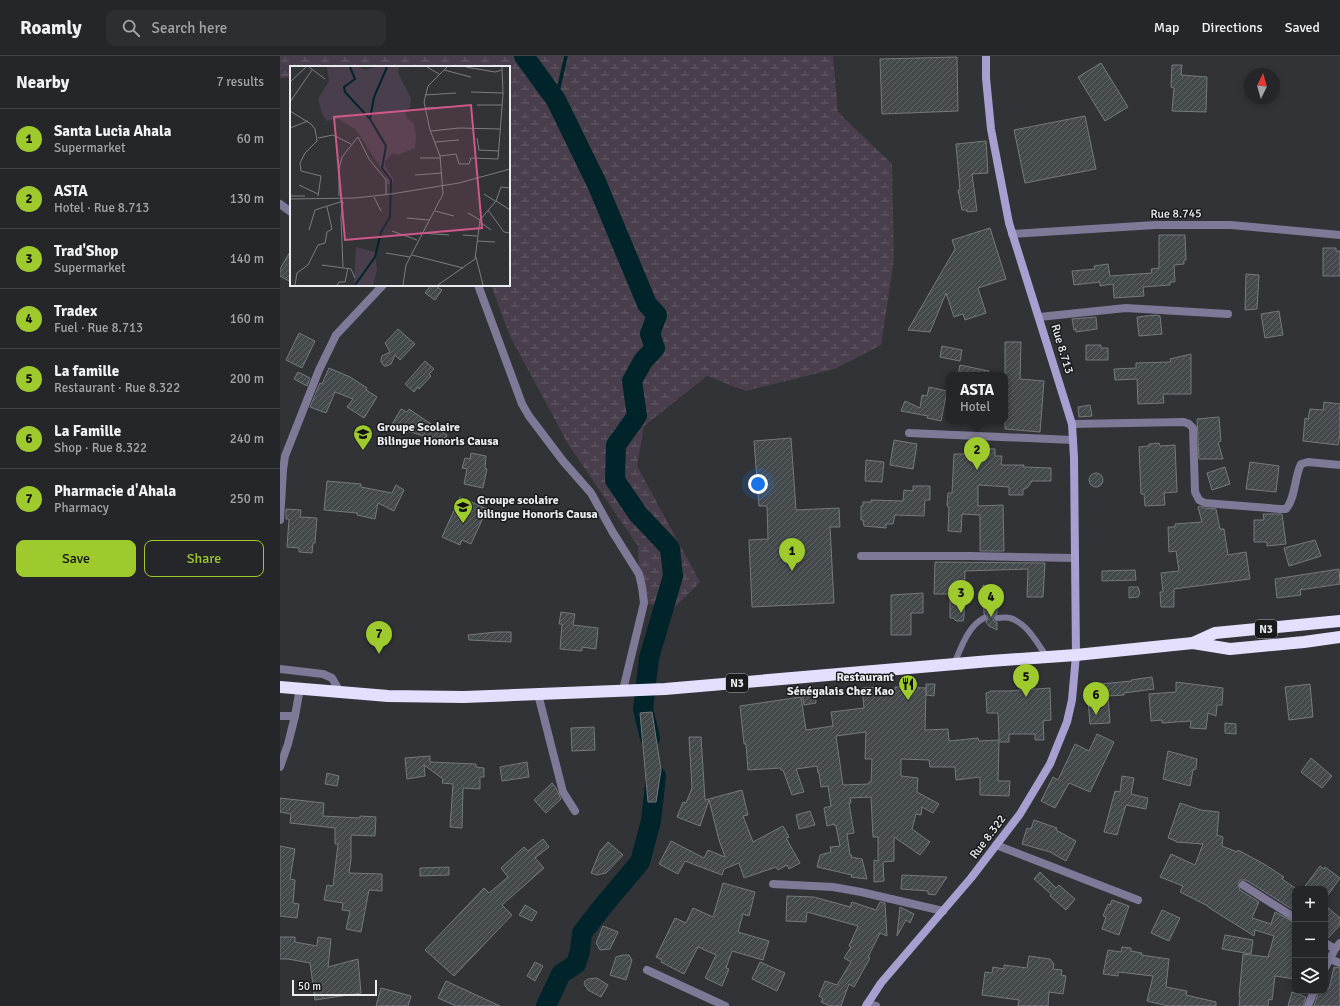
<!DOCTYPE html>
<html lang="en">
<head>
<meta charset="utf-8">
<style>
  body { margin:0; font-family:Signika,sans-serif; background:#2d2e31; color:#f1f3f6 }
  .controls { position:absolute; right:12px; bottom:12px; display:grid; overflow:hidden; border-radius:8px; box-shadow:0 2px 6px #0003 }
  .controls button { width:36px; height:36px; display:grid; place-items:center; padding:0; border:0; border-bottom:1px solid #424346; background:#252629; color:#f1f3f6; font:20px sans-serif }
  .compass { position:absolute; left:964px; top:12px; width:36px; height:36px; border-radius:50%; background:#252629; box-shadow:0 2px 6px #0003; rotate:5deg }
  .scale { position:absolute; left:12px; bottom:10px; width:85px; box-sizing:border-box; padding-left:4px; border:2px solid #ebecef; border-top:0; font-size:11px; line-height:14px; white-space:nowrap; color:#ebecef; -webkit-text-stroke:3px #1a1b1d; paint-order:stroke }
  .you { position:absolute; left:478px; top:428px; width:14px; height:14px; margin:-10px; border:3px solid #fff; border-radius:50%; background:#1a73e8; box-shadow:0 0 0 6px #1a73e833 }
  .badge { display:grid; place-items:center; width:26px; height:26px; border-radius:50%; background:#9eca2e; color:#111; font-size:13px; font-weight:700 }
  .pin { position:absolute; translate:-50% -33px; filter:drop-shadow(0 1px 2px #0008) }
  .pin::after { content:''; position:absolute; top:21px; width:14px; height:12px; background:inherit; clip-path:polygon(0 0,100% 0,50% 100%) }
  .popup { position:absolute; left:666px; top:316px; width:62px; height:52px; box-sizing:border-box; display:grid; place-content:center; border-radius:8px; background:#252629; filter:drop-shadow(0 1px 3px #0005); font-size:13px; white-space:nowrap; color:#a3a5a8 }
  .popup b { font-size:15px; color:#f1f3f6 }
  .popup::after { content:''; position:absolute; left:50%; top:100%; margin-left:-8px; border:8px solid transparent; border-top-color:#252629 }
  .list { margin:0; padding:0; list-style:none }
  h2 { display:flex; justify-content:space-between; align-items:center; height:52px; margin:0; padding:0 16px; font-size:17px }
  h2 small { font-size:13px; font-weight:400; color:#a3a5a8 }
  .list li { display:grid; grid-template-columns:26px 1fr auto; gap:12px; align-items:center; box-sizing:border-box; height:60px; padding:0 16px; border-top:1px solid #424346 }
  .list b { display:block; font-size:15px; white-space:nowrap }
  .list p { margin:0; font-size:13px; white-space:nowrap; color:#a3a5a8 }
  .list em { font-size:13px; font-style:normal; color:#a3a5a8 }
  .actions { display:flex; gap:8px; padding:12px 16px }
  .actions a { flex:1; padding:9px 0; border:1px solid #9eca2e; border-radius:8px; text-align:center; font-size:14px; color:#9eca2e }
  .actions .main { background:#9eca2e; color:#111 }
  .icon { flex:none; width:22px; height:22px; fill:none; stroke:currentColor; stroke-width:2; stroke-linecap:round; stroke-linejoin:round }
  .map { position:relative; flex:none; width:1060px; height:950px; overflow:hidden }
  header { display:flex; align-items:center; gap:24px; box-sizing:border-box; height:56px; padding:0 20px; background:#252629; border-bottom:1px solid #424346 }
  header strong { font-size:19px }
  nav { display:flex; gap:22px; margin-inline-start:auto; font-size:14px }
  .search { width:280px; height:36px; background:#2d2e31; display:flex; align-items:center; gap:10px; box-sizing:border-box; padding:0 14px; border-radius:8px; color:#a3a5a8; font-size:15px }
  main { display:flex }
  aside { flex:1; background:#252629 }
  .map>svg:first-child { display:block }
  .wetland { fill:url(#wetland-marsh) }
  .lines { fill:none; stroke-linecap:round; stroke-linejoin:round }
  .stream { stroke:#002429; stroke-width:3.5 }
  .river { stroke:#002429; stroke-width:20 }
  .building { fill:url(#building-hatch); stroke:#74797c; fill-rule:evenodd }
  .lane { stroke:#7d7997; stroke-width:6 }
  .street { stroke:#7d7997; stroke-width:8 }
  .secondary { stroke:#a69fcf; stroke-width:8 }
  .highway { stroke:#e3dffd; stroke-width:12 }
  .labels { text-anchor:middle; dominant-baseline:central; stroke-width:3; stroke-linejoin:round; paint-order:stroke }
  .shield { fill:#1a1b1d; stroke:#acadb0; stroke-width:1 }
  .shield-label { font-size:11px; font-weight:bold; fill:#ebecef }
  .street-label { font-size:12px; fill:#ebecef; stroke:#1a1b1d }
  .poi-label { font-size:12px; font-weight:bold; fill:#ebecef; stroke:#1a1b1d; text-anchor:start }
  .inset-river { fill:none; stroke:#002429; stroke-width:2 }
  .inset-road { fill:none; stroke:#7b7d81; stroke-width:1 }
  .view { fill:#ce5887; fill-opacity:0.15; stroke:#ce5887; stroke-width:2 }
  .inset-edge { fill:none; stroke:#ebecef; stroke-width:2 }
</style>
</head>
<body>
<header>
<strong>Roamly</strong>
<div class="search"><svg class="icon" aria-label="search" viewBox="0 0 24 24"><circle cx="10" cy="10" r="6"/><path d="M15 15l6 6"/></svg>Search here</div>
<nav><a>Map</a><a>Directions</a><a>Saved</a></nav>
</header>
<main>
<aside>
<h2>Nearby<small>7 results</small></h2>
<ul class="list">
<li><span class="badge">1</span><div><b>Santa Lucia Ahala</b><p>Supermarket</p></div><em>60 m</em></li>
<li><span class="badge">2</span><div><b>ASTA</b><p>Hotel · Rue 8.713</p></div><em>130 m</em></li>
<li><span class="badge">3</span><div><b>Trad'Shop</b><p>Supermarket</p></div><em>140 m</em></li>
<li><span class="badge">4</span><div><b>Tradex</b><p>Fuel · Rue 8.713</p></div><em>160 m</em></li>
<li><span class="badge">5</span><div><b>La famille</b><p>Restaurant · Rue 8.322</p></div><em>200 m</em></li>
<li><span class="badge">6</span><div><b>La Famille</b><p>Shop · Rue 8.322</p></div><em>240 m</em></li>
<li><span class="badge">7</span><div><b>Pharmacie d'Ahala</b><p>Pharmacy</p></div><em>250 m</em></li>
</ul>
<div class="actions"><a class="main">Save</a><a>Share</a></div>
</aside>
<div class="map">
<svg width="1060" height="950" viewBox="0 0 1060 950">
  <defs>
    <pattern id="wetland-marsh" width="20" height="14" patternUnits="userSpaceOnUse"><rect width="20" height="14" fill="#493f4c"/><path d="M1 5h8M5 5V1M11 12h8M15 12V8" fill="none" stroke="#635b66"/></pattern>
    <pattern id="building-hatch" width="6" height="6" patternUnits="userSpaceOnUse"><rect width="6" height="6" fill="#44494c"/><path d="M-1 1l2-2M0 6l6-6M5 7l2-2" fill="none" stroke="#5f6366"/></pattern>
  </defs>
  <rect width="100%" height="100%" fill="#313337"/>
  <path class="wetland" d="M0 0H553L558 56 612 108 614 204 601 289 555 313 466 335 427 320 364 370 357 410 420 526 394 552 364 547 359 518 358 490 288 388 230 280 211 229H229V11H11V21L0 22Z"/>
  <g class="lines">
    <path class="stream" d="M276 44 286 0"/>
    <g class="river">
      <path d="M244 0 276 44 317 128 367 248 377 259 370 278 375 292 363 305 352 325 357 360 336 389 335 424 358 458 390 492 393 520 369 602 363 653 370 682"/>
      <path d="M266 950 281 918 296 908 300 895 302 877 323 850 360 806 371 765 376 720"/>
    </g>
  </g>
  <g class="building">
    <path d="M677 1 678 55 602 58 600 3Z"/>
    <path d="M821 7 848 51 825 65 798 21Z"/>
    <path d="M892 9H902L901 19 927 21 926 56 892 55 894 32 891 31Z"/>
    <path d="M805 60 816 113 745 127 734 74Z"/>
    <path d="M706 85 708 117 692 118 697 155 687 156V154H682L678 134H680L676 88Z"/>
    <path d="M710 172 726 223 698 232 706 257 685 264 683 258 674 261 666 237 650 276 628 274 675 193 672 184Z"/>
    <path d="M879 179H905L906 204H904V208L894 209 895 226H890V229L863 231 864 240 834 242 833 228 820 230V226L794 229 792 215 815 213 814 210 828 208 830 220 872 217 871 213 879 212Z"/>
    <path d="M1043 192H1056V195H1060V220H1043Z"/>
    <path d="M11 194V226L0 220V213Z"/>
    <path d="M966 218 979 219 977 253 965 254Z"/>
    <path d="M151 229H154L162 234 155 244 145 237Z"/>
    <path d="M999 255 1003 279 985 282 981 258Z"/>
    <path d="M876 259 880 260 882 278 859 280 857 261Z"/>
    <path d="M816 261 817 273 796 276V273L794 274 792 263Z"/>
    <path d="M118 273 135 288 120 304 115 299 111 308 107 310H104L101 306V303L102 300 110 296 105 287Z"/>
    <path d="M19 277 35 285 22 312 6 304Z"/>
    <path d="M725 286H741L740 323 764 325 760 376 725 373Z"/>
    <path d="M806 289H821V292H828V304H806Z"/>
    <path d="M662 290 682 294 680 305 660 301Z"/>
    <path d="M911 298V338H883L884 347 858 348 857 323 835 324 834 313 856 312V307L891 306 890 303Z"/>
    <path d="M145 305 154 313 149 318 151 320 139 333 138 331 134 336 125 328Z"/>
    <path d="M680 309 709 315 708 319H678Z"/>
    <path d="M49 312 70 321 87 332 86 334 97 341 84 362 67 351 73 343 55 336 46 357 30 351 40 327 42 328Z"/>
    <path d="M18 316 30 322 27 330 14 323Z"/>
    <path d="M649 331 667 335 661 365 647 362 648 360 621 355 625 345 640 352 642 339 647 340Z"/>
    <path d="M1044 346 1060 348V378L1058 389 1023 385 1025 362 1028 363 1030 353 1043 354Z"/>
    <path d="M810 349 812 360 799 361 798 351Z"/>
    <path d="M121 353 127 356 129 353 167 379 164 386 127 375 126 378 111 370Z"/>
    <path d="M939 361 941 385 938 386 943 403H919L917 363Z"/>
    <path d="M511 382 516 454 559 452 560 471H550L554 547 472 551 469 484 488 483 487 450H479L474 385Z"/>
    <path d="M614 384 637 388 633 413 610 409Z"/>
    <path d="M879 387 880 390 895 389 897 436 884 437 885 449 865 450 864 438H861L859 391 869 390V388Z"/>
    <path d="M685 391 715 393V400H722L721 409H744L743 411 771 412V425H752L748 431 743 434V439H729V431L698 429V450L723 449 724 495H700V459L682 458 681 476 668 475 669 451H668L667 449 668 437H672L674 398H685Z"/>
    <path d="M191 397 206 400 205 412 207 413 203 432 184 428 187 413 182 412 185 402 190 403Z"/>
    <path d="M586 404 604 406 602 426 585 425Z"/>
    <path d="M970 406 999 410 996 436 966 433Z"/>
    <path d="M945 411 950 428 932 434 927 417Z"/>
    <circle cx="816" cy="424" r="7"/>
    <path d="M47 425 81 428V431L112 437 116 429 124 434 114 455 98 447 95 463 77 459V457L44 454Z"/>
    <path d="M633 430H650V444H645L644 460 615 459 613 468H606V472L584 470 583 464H581V450H583V446H591V444L623 445 624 434 633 435Z"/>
    <path d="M180 441 207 453 191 488 182 484 180 489 162 481Z"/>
    <path d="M920 450 924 452 936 453 940 473H944L948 499 966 496 970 523 894 533V551H881L880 536H883L881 517 899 515 896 495 889 496 888 471H895V468L922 466 918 451Z"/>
    <path d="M6 453 21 454 20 461 37 462 35 487H33L32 497 19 496V492L7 491 9 463H6Z"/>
    <path d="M983 458H1002L1006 488 987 490V486H974V464H984Z"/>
    <path d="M1035 484 1041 500 1009 510 1004 492Z"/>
    <path d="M655 506 765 507 763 541H747L748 513 685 515 684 561 683 565H676L673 562H670V538H654Z"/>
    <path d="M1059 513 1060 528 1020 534 1021 539 997 542 995 523Z"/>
    <path d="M855 514 856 524 822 525V515Z"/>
    <path d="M703 529 713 533 717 541V558L713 560V563L715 566H717V574L709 570 706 566 708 561 704 558Z"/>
    <path d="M849 531H858L860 537 858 541 849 542Z"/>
    <path d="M643 537V557H631V579H611V539Z"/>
    <path d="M281 556 295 558 293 569 318 572 316 593 302 591V595L280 593 282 568H279Z"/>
    <path d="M216 576H231V586L189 584 188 579Z"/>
    <path d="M872 621 874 633 844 637V639L828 640 830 667 810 668 808 644H810L809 629 852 625 851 624Z"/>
    <path d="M896 626 943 632 942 649H937L936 660 928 657 926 673 910 672 911 665 882 667V664L871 665 869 638 896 636Z"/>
    <path d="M646 628H655L654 640 646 639Z"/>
    <path d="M1030 628 1033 661 1009 664 1005 631Z"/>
    <path d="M598 631 599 634H615V631L646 632 645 674 668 673 669 685 698 682 699 685 719 684 718 657H707L706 637 710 636V635H729L770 632 771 664 763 665 764 684H755V678H729V686H719L718 725H730L729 740 700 739V721L676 724 675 711H650L649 704 621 703V720L638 722 637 736 659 748 653 757 642 751 641 759 636 758 632 773 650 786 640 799 614 781V805L603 806 604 825 594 826V804L598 805V781H593L591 741 570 742 571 747H569L574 777 567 778 570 799H572L571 801 582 803 587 823 571 821 572 819 537 811 540 799 551 796 550 791 560 790 556 770H555L554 768 547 770 544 752 551 750 548 730 541 731 539 717H538L537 710 516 713 524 736 512 739 503 714H501L500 712 468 714 466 688H464L460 650 521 641 526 674 553 670 551 656 584 652 582 632ZM586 676 585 703H592L591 726H589V728L563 729 556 680Z"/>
    <path d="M535 634 536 647 524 649 522 636Z"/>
    <path d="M372 656 381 714 376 746H368L360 657Z"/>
    <path d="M945 667 956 668V678L945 677Z"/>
    <path d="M314 671 315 694 292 695 291 672Z"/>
    <path d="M817 678 834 686 810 736 789 727 775 752 761 745 773 721 778 724 795 688 809 695Z"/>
    <path d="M409 681H421L425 744 462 734 468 759 463 760 473 786 503 770 509 781 506 782 520 807 509 813 507 809 498 814 496 811 464 822 459 807 444 813 442 819 405 805 398 818 379 808 391 785 424 802 428 794 445 801 439 784 429 744 420 770 397 761 403 746 406 747 412 732Z"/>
    <path d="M888 695 917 703 916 713 913 714 910 730 883 723Z"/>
    <path d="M150 700V706L196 708V711L204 712V721H200V733L183 732 182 772 170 771 173 728 162 727 163 723 144 709 145 720 127 723 125 702Z"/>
    <path d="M1031 702 1052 720 1042 732 1021 716Z"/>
    <path d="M247 706 249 721 222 725 220 711Z"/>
    <path d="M47 717 59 720 57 730 45 728Z"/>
    <path d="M842 720 854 722 851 738 868 742 866 753 846 749 837 779 824 776 835 735 840 736Z"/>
    <path d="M272 727 276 732 281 743 266 757 254 744Z"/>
    <path d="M0 742 44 747 43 760 80 762V760L96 761 95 780 71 779V803L69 817 102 818V835L89 834 81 876 66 873 70 855 62 854 63 847 44 844 47 829 53 830 58 788H55V772L10 767 11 758 0 756Z"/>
    <path d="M900 747 921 754 939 756 937 779 943 781 942 790 957 796 958 794 984 808 1004 821 1002 823 1015 832V855L966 824H960L958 828 960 834 979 846 972 862 991 868 995 856 1015 867V923L995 920 992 944 989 943 988 950H959L960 941 959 940 963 898 988 901 994 880 975 874 974 880 928 851V850L900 836 903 830 880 821 891 798 915 809 923 788 896 786V785L888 782Z"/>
    <path d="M530 755 535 769 519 773 516 759Z"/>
    <path d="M754 764 777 772 776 774 796 785 786 805 770 796 742 788 747 772 751 773Z"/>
    <path d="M263 783 269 791 255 802 264 812 222 849 232 859 174 920 145 894 204 832 209 837 228 821 221 812 244 791 248 795Z"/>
    <path d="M328 786 343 799 326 817 317 819 311 817 320 795Z"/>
    <path d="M0 790 15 793 10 823 15 824 13 847 19 848 17 862 0 860Z"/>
    <path d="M1040 810 1044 813 1045 811 1060 822 1045 843V833H1023Z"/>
    <path d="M169 811V819L140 820V812Z"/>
    <path d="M760 816 776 832 779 829 795 843 786 854 770 840 771 838 754 823Z"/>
    <path d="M622 819 667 821 655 839 648 838V835L621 833Z"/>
    <path d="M443 827 475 836 469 860 463 858 458 876 489 885 483 904 452 895 446 912 449 913 442 930 425 922 436 899 418 891 404 918 381 906 382 904 376 901 395 862 406 867 413 852 433 861Z"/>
    <path d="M507 840 534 841 570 851 572 846 596 854 600 846 605 847 607 880 600 877 588 901 590 902 574 931 569 928 561 950H550L541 946 543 943 539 940 545 925 557 929 571 906 564 902 571 891 569 890 578 870 527 856 526 866 506 865Z"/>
    <path d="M832 844 849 850 839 879 822 873 826 861 823 860 828 848 830 849Z"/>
    <path d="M245 849 257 856 252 865 239 859Z"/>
    <path d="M1045 849 1060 862V869L1048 882H1045Z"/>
    <path d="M620 851 634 858 630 867 626 864 617 880Z"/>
    <path d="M882 854 900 862 889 885 871 877Z"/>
    <path d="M323 870 338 876 330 893 320 894 316 887Z"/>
    <path d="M945 879 973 884 971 898 942 893Z"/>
    <path d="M0 881H15V886L37 890 38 881 51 883 48 911 78 903 81 937 35 944 30 907 8 903H0Z"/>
    <path d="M842 891 851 892V895L862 897 861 899 889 903 886 931 907 935 906 939 936 946V950H888L867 945 873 920 838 916V920L823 918 828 894 841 896Z"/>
    <path d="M343 899H349L352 904 346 924 330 919 336 901Z"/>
    <path d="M749 900 770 903 774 908 773 913 782 914 781 919 786 920 783 938 769 936 768 950H738L739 944 702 939 705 916 712 917 713 911 724 913V909L747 912Z"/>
    <path d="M255 906 263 910 255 925 247 920Z"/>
    <path d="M480 906 505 917 497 935 472 923Z"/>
    <path d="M1054 911 1060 912V950H1034L1039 935H1045V932L1049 933Z"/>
    <path d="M317 922 328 929 321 941 308 934 304 928 305 925 308 923Z"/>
    <path d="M166 925 220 950H176L158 942Z"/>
    <path d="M101 932 131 940 128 950H96Z"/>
    <path d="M1012 936 1026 941 1023 950H1008Z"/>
  </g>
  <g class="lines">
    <g class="lane">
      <path d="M717 562C721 562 726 561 730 562 747 567 757 587 767 601"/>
      <path d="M674 608C681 592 688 570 704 562"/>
    </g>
    <g class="street">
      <path d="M0 148 11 156"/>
      <path d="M732 178 875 169H951L1060 179"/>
      <path d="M198 229 242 348 249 360 283 405 311 437 332 475 359 518 362 531 364 547 343 634"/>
      <path d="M759 261 846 252 948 258"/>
      <path d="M792 368 904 366 909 368 913 372 915 436 919 444 925 447 1000 453H1006C1016 441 1014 422 1021 408L1028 406 1060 409"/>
      <path d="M629 377 793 384"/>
      <path d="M0 464 3 414 5 400 39 314 56 279 103 229"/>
      <path d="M581 500H690L795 502"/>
      <path d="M0 613 43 618 52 622 60 636"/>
      <path d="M258 638 283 736 295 755"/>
      <path d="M0 660H15L20 632"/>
      <path d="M0 711 8 688 15 660"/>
      <path d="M716 789 858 844"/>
      <path d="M493 828 553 831 581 836 663 855"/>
      <path d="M963 829 1015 862"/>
      <path d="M1045 887 1055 893"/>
      <path d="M1050 903 1060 907"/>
      <path d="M1045 912 1055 893 1060 887"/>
      <path d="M367 914 445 950"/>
      <path d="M587 948 596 950"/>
      <path d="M1028 950 1034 935"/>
    </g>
    <path class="secondary" d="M586 950 601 927 691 822 740 758 770 708 787 666 792 644 796 599 794 402 792 368 729 167 711 73 706 22V0"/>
    <g class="highway">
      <path d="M913 587 935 577 1060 565"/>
      <path d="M0 631 108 640 184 641 385 633 710 605 796 599 913 587 950 593 1024 586 1060 581"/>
    </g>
  </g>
  <defs>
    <symbol id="school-pin" viewBox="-11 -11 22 30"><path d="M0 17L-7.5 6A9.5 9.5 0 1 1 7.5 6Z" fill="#9eca2e" stroke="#1a1b1d"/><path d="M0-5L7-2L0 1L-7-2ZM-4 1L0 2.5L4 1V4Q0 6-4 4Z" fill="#111"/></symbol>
    <symbol id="restaurant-pin" viewBox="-11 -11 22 30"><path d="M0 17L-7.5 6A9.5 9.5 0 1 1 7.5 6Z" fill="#9eca2e" stroke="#1a1b1d"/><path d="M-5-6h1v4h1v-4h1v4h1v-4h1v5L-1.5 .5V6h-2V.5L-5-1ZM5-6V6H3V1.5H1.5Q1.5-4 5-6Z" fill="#111"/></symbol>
  </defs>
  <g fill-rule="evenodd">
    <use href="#school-pin" x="72" y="367" width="22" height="30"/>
    <use href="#school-pin" x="172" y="440" width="22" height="30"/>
    <use href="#restaurant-pin" x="617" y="617" width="22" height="30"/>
  </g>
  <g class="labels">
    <g class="shield">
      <rect x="975" y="564" width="22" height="18" rx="3"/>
      <rect x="446" y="618" width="22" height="18" rx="3"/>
    </g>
    <g class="shield-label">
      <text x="986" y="573">N3</text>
      <text x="457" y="627">N3</text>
    </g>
    <g class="street-label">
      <text transform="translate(896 158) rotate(-1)">Rue 8.745</text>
      <text transform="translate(782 293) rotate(73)">Rue 8.713</text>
      <text transform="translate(708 781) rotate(-53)">Rue 8.322</text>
    </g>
    <g class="poi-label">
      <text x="97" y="371">Groupe Scolaire<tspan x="97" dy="14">Bilingue Honoris Causa</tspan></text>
      <text x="197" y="444">Groupe scolaire<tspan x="197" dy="14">bilingue Honoris Causa</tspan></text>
      <text x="614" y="621" text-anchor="end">Restaurant<tspan x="614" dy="14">Sénégalais Chez Kao</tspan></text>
    </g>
  </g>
  <g transform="translate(10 10)">
    <rect width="220" height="220" fill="#313337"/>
    <path d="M37 1H68L76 4 84 1H109L108 7 121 33 120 41 115 45 117 52 124 58 126 70 125 82 108 89 103 87 95 95V100L104 114 101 118H97L96 110 66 64 49 53 36 55 32 47 28 33 39 15ZM66 181 85 186 87 204 83 219H64Z" fill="#493f4c"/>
    <path class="inset-river" d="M60 1 65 13 54 21 55 26 80 53 96 80 92 102 101 114 100 151 91 166 85 191 65 219M80 53 84 31 97 1"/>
    <path class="inset-road" d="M19 1 35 13M137 1 149 8M176 1 205 6 212 4M154 4 181 11M0 16 16 1M181 26 213 27M135 29 166 27M0 36 22 4M187 39H212M135 42 158 41M0 45 21 58 25 63 27 75 15 87 10 97 11 105 31 110 28 130M0 62 18 55M141 65 169 62 210 63M28 72 43 69 61 78M187 72 189 84 209 85M145 76 169 74M150 90 166 88 169 98H179L181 92 208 93 213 28 212 1M130 92H151M125 109 152 107M9 119 28 128M194 128 205 135M0 130H15M49 130V103L52 91 68 71 79 93 96 114V128M84 131 91 145M0 133 65 132 101 128 169 117 220 103M206 135 220 144M198 144 214 166 220 167M145 145 164 150M178 147 190 154M117 152 139 154M190 156 201 164M19 164 25 144 53 135M102 165 127 174M130 167 159 169M173 169 187 170M187 175 205 176M96 187 120 191M122 189 173 202M186 191 193 219M32 199 61 203 65 212M53 201 51 152 53 136M5 219 7 207 18 199 28 179 35 177 37 166 42 163 37 141M47 219 49 216H55L58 202M113 219 116 199 153 128 150 90 140 64 134 36 138 20 157 1M148 219 185 193 190 154 206 135 211 121 220 122"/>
    <path class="view" d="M181 39 192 162 55 174 44 51Z"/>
    <rect width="220" height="220" class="inset-edge"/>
  </g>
</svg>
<div class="controls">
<button>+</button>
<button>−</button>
<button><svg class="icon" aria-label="layers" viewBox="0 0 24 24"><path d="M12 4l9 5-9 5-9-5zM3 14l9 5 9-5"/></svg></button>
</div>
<svg class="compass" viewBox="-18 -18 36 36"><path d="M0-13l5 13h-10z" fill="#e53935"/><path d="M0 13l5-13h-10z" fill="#a3a5a8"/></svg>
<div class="scale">50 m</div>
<div class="you"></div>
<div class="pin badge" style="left:512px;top:515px">1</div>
<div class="pin badge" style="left:697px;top:414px">2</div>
<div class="popup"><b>ASTA</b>Hotel</div>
<div class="pin badge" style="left:681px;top:557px">3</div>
<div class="pin badge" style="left:711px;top:561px">4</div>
<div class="pin badge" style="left:746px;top:641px">5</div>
<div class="pin badge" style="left:816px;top:659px">6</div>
<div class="pin badge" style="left:99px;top:598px">7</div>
</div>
</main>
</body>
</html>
